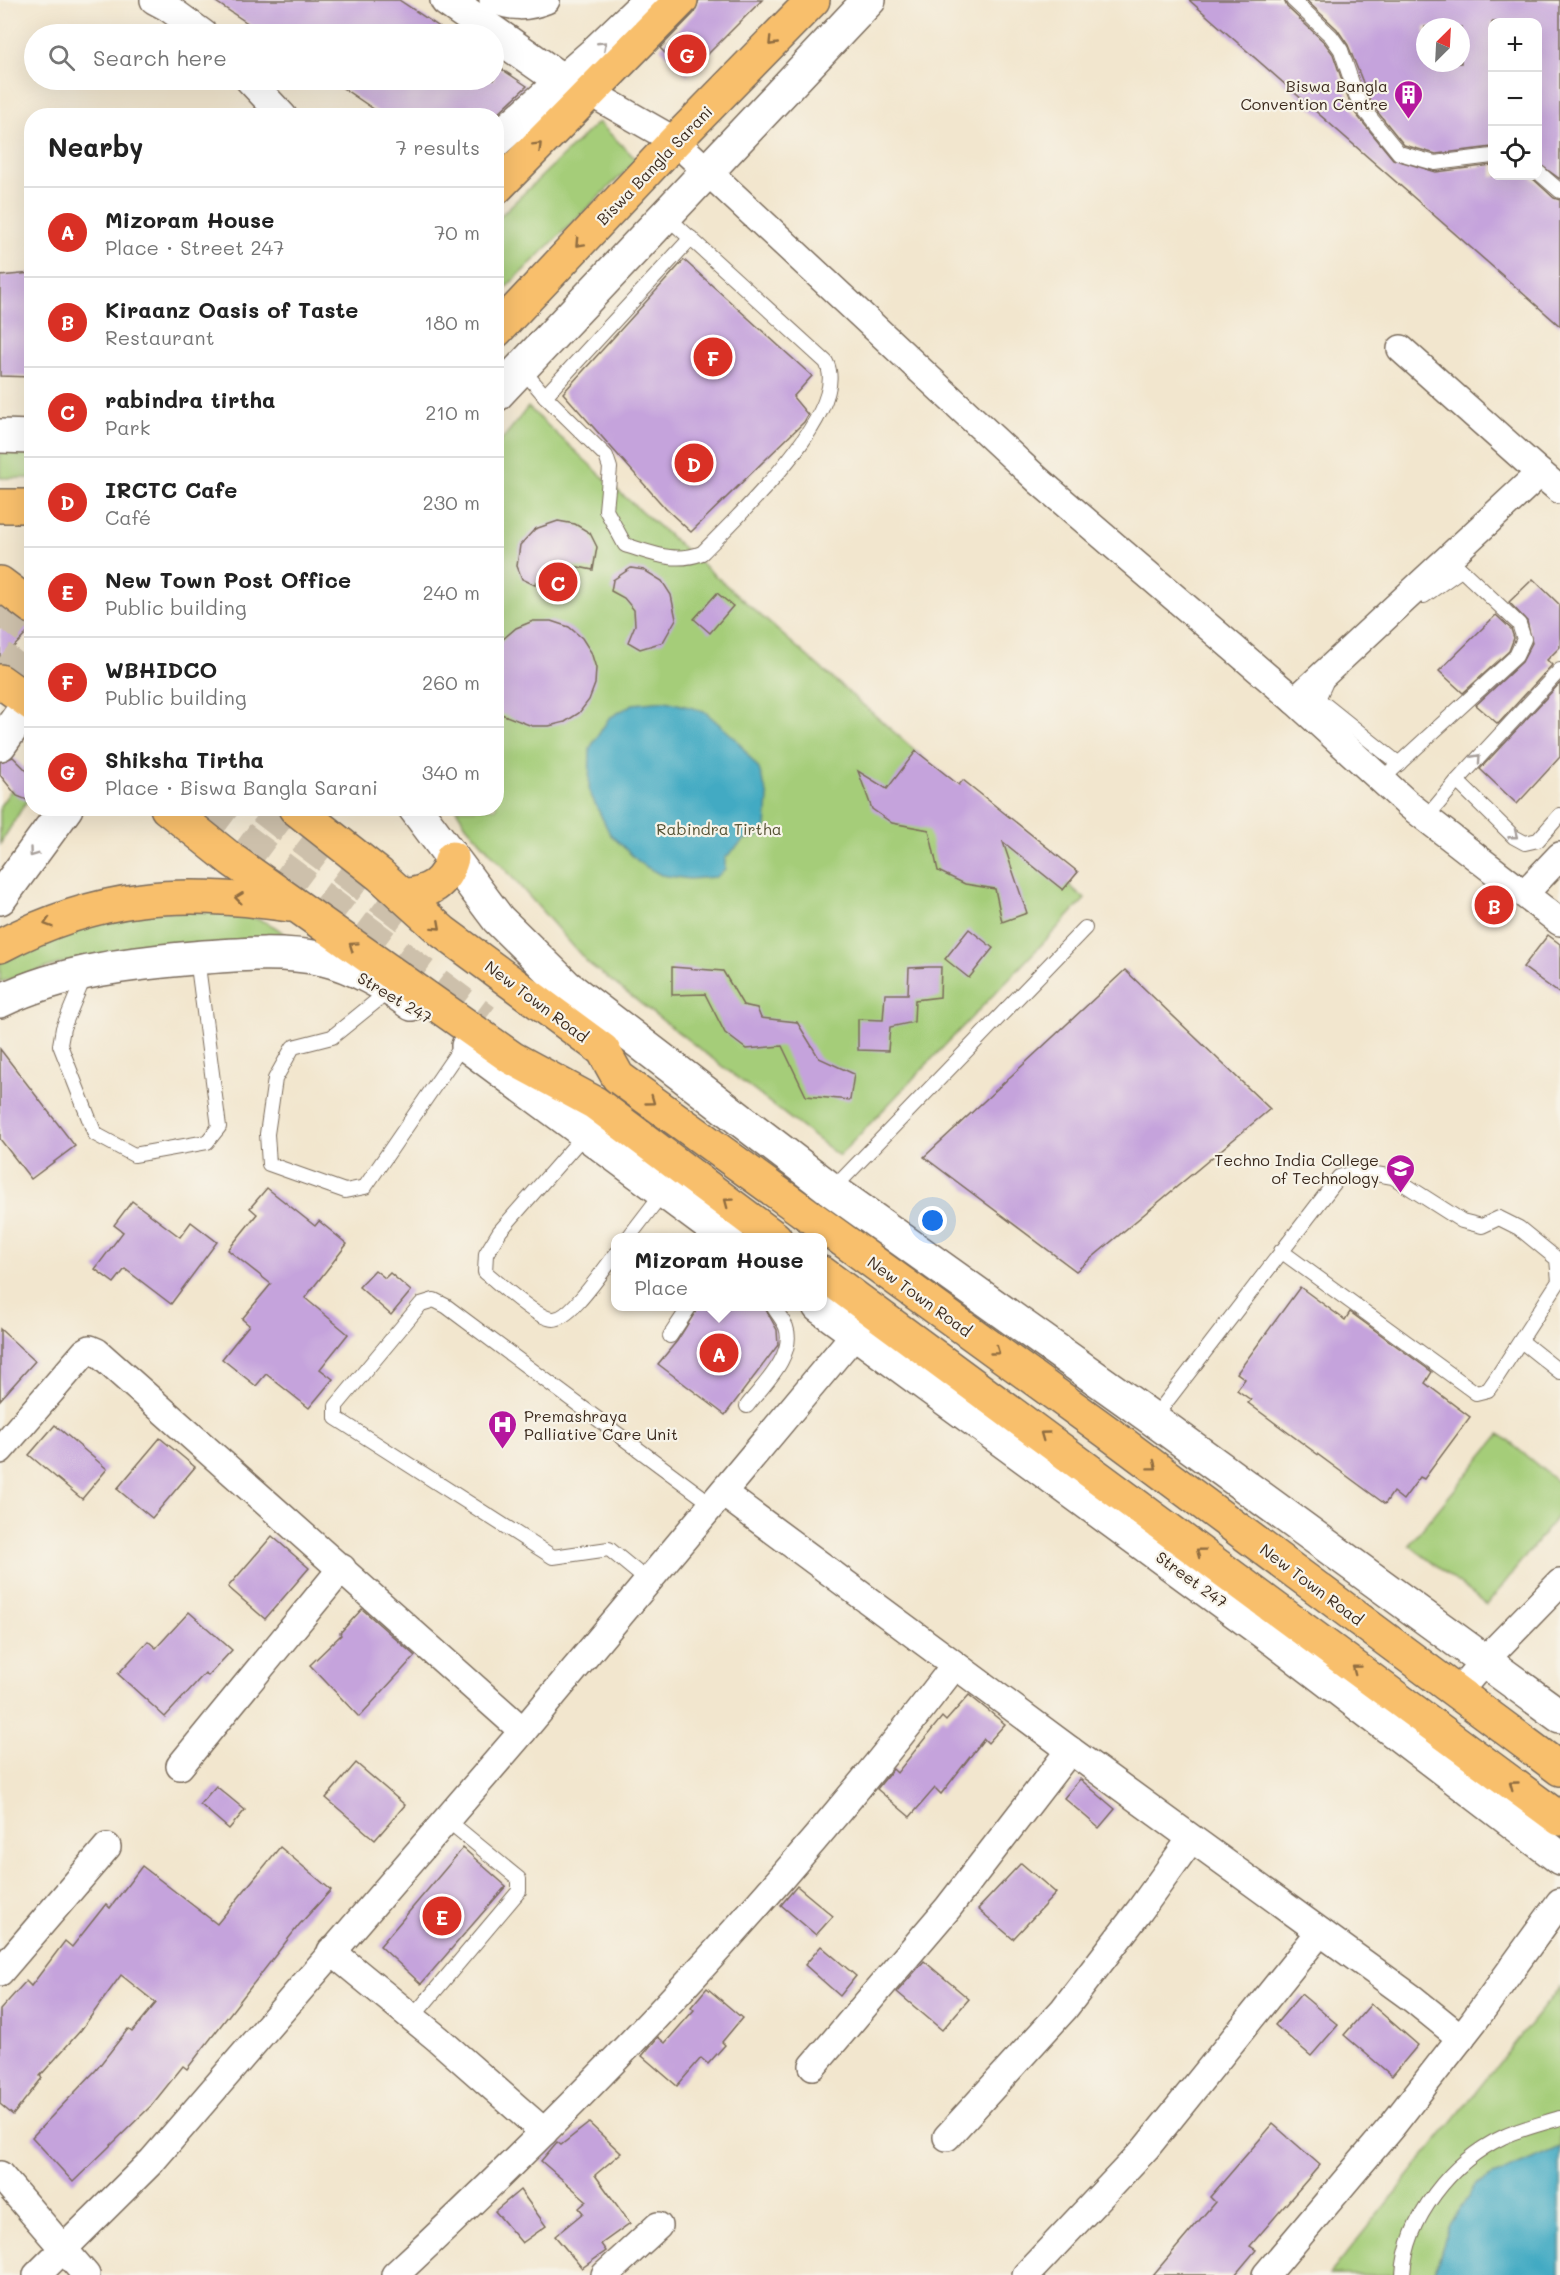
<!DOCTYPE html>
<html lang="en">
<head>
<meta charset="utf-8">
<style>
  body { margin:0; font-family:Mali,sans-serif; background:#f2f2f2; color:#222 }
  .controls { position:absolute; right:18px; top:18px; display:grid; overflow:hidden; border-radius:12px; box-shadow:0 6px 24px #0002 }
  .controls button { width:54px; height:54px; display:grid; place-items:center; padding:0; border:0; border-bottom:2px solid #e0e0e0; background:#fff; color:#222; font:30px sans-serif }
  .compass { position:absolute; left:1416px; top:18px; width:54px; height:54px; border-radius:50%; background:#fff; box-shadow:0 6px 24px #0002; rotate:24deg }
  .you { position:absolute; left:933px; top:1221px; width:21px; height:21px; margin:-15px; border:4px solid #fff; border-radius:50%; background:#1a73e8; box-shadow:0 0 0 9px #1a73e833 }
  .badge { display:grid; place-items:center; width:39px; height:39px; border-radius:50%; background:#d93025; color:#fff; font-size:20px; font-weight:700 }
  .pin { position:absolute; translate:-50% -50%; border:3px solid #fff; box-shadow:0 2px 6px #0006 }
  .popup { position:absolute; left:611px; top:1233px; width:216px; height:78px; box-sizing:border-box; display:grid; place-content:center; border-radius:12px; background:#fff; filter:drop-shadow(0 2px 4px #0005); font-size:20px; white-space:nowrap; color:#767676 }
  .popup b { font-size:22px; color:#222 }
  .popup::after { content:''; position:absolute; left:50%; top:100%; margin-left:-12px; border:12px solid transparent; border-top-color:#fff }
  .list { margin:0; padding:0; list-style:none }
  h2 { display:flex; justify-content:space-between; align-items:center; height:78px; margin:0; padding:0 24px; font-size:26px }
  h2 small { font-size:20px; font-weight:400; color:#767676 }
  .list li { display:grid; grid-template-columns:39px 1fr auto; gap:18px; align-items:center; box-sizing:border-box; height:90px; padding:0 24px; border-top:2px solid #e0e0e0 }
  .list b { display:block; font-size:22px; white-space:nowrap }
  .list p { margin:0; font-size:20px; white-space:nowrap; color:#767676 }
  .list em { font-size:20px; font-style:normal; color:#767676 }
  .icon { flex:none; width:33px; height:33px; fill:none; stroke:currentColor; stroke-width:2; stroke-linecap:round; stroke-linejoin:round }
  .map { position:relative; flex:none; width:1560px; height:2275px; overflow:hidden }
  .search { position:absolute; background:#fff; box-shadow:0 6px 24px #0002; left:24px; top:24px; width:480px; height:66px; display:flex; align-items:center; gap:15px; box-sizing:border-box; padding:0 21px; border-radius:33px; color:#767676; font-size:22px }
  .panel { position:absolute; background:#fff; box-shadow:0 6px 24px #0002; left:24px; top:108px; width:480px; height:708px; border-radius:24px }
  .map>svg:first-child { display:block }
  .green { fill:#a5cd79; stroke:#707c4c; stroke-width:1.5 }
  .water { fill:#43aac3; stroke:#3f6a70; stroke-width:1.5 }
  .building { fill:#c5a3dc; fill-rule:evenodd }
  .lines { fill:none; stroke-linecap:round; stroke-linejoin:round }
  .primary-tunnel { stroke:#cdc0ab; stroke-width:33; stroke-dasharray:33 16; stroke-linecap:butt }
  .service-casing { stroke:#7b6c5c; stroke-width:16 }
  .minor-casing { stroke:#7b6c5c; stroke-width:30 }
  .tertiary-casing { stroke:#7b6c5c; stroke-width:36 }
  .primary-casing { stroke:#7b6c5c; stroke-width:36 }
  .service { stroke:#fff; stroke-width:14 }
  .minor { stroke:#fff; stroke-width:27 }
  .tertiary { stroke:#fff; stroke-width:33 }
  .primary { stroke:#f8bf6c; stroke-width:33 }
  .oneway { stroke:#906d41 }
  .oneway2 { stroke:#a79f9a }
  .labels { text-anchor:middle; dominant-baseline:central; stroke-width:4.5; stroke-linejoin:round; paint-order:stroke }
  .poi-label { font-size:16px; fill:#3b2a1e; stroke:#f7f3e8; text-anchor:end }
  .street-label { font-size:16px; fill:#3b2a1e; stroke:#f7f3e8 }
  .park-label { font-size:16px; fill:#565335; stroke:#f7f3e8 }
</style>
</head>
<body>
<div class="map">
<svg width="1560" height="2275" viewBox="0 0 1560 2275">
  <rect width="100%" height="100%" fill="#f7f3e8"/>
  <filter id="ink" filterUnits="userSpaceOnUse"><feTurbulence type="fractalNoise" baseFrequency=".0167" numOctaves="2"/><feDisplacementMap in="SourceGraphic" scale="12" xChannelSelector="R" yChannelSelector="G"/><feConvolveMatrix kernelMatrix="1 2 1 2 8 2 1 2 1" color-interpolation-filters="sRGB"/></filter>
  <filter id="wash" filterUnits="userSpaceOnUse"><feTurbulence type="fractalNoise" baseFrequency=".008" numOctaves="4" result="noise"/><feDisplacementMap in="SourceGraphic" scale="24" xChannelSelector="R" yChannelSelector="G"/><feGaussianBlur stdDeviation="1.35" result="paint"/><feColorMatrix in="noise" values="0 0 0 0 0 0 0 0 0 0 0 0 0 0 0 0 0 1.4 0 .05"/><feComposite in="paint" operator="in"/></filter>
  <g filter="url(#wash)">
    <rect width="100%" height="100%" fill="#f2e6ce"/>
    <g class="green">
      <path d="M598 122 637 160 497 296V219Z"/>
      <path d="M528 407 617 490 1085 899 839 1156 588 963 466 825 456 809 496 808 497 446Z"/>
      <path d="M0 449 31 452V478H0Z"/>
      <path d="M31 761V794L0 844V806Z"/>
      <path d="M126 912C168 913 251 903 283 933L282 939 62 963 0 982V959Z"/>
      <path d="M1500 1434 1560 1484V1513L1487 1605 1409 1545Z"/>
      <path d="M1560 1987V2147L1477 2183 1442 2248 1434 2275H1329Z"/>
    </g>
    <g class="water">
      <path d="M666 701 704 711 736 739 759 769 768 797 766 828 757 837 745 839 725 858V870L716 877 689 879 661 875 641 864 610 834 589 791 590 748 609 718 633 704Z"/>
      <path d="M1560 2147V2275H1434L1449 2226 1477 2183Z"/>
    </g>
    <g id="blocks">
      <g class="building">
        <path d="M213 0H399L450 34H264Z"/>
        <path d="M699 0H762L687 75 660 48 694 13Z"/>
        <path d="M1189 0H1284L1287 7 1324 42 1333 54 1348 98 1356 114 1393 159 1436 172 1492 165V176H1530L1554 198 1560 200V326Z"/>
        <path d="M1306 0H1560V179L1538 163V22H1492V147L1436 154 1404 145 1372 105 1348 45 1337 29ZM1425 27H1461V63H1425Z"/>
        <path d="M494 64 527 86 495 116H384L331 80H494Z"/>
        <path d="M684 260 812 376 793 397 808 415 804 422 691 532 666 509 563 393Z"/>
        <path d="M32 273V377L0 376V276Z"/>
        <path d="M558 521 575 524 590 533 597 547 593 570 559 563 544 570 535 585 522 579 517 566 520 545 535 529Z"/>
        <path d="M631 568 644 570 662 581 671 595 676 619 663 642 640 649 628 642 635 625 634 610 624 598 611 591 613 580Z"/>
        <path d="M1533 579 1560 605V647L1547 660 1552 665 1498 724 1476 705 1522 662 1532 643 1527 621 1509 602Z"/>
        <path d="M717 593 733 606 710 633 694 619Z"/>
        <path d="M1496 615 1511 629 1514 638 1509 651 1463 693 1439 671Z"/>
        <path d="M13 616 32 625V628L0 661V629Z"/>
        <path d="M533 621H551L569 627 582 638 591 652 596 668 595 684 589 700 579 713 565 722 549 726H532L496 712V648L502 640 516 628Z"/>
        <path d="M1560 683V757L1517 804 1480 769Z"/>
        <path d="M916 751 959 785 963 780 1078 872 1063 890 1003 842 1027 913 1002 922 995 889 965 884 938 871 929 830 892 823 872 809 858 771 887 789Z"/>
        <path d="M13 757 32 776V802L17 796 0 775V762Z"/>
        <path d="M969 929 993 948 969 978 945 959Z"/>
        <path d="M1548 935 1560 944V994L1523 967Z"/>
        <path d="M672 967 723 971 743 1005 757 1008 761 1018 797 1022 819 1058 854 1074 850 1100 806 1096 782 1046 746 1049 725 1033 705 994 672 995Z"/>
        <path d="M929 967H941L940 997 915 1000 914 1022 890 1027 888 1051 858 1050V1019L883 1020 885 994H908L909 968Z"/>
        <path d="M1125 970 1270 1109 1076 1271 924 1157Z"/>
        <path d="M0 1049 75 1146 31 1179 0 1139Z"/>
        <path d="M267 1188 315 1226 319 1221 347 1244 305 1298 348 1334 320 1369 333 1379 309 1408 266 1374 256 1386 222 1359 249 1325 242 1319 271 1284 228 1250 257 1214 250 1208Z"/>
        <path d="M132 1201 180 1237 191 1222 217 1242 171 1304 125 1269 114 1283 95 1269 123 1232 114 1225Z"/>
        <path d="M375 1270 385 1278 390 1273 411 1291 391 1315 359 1287Z"/>
        <path d="M1300 1287 1345 1320 1350 1312 1432 1372 1425 1383 1470 1417 1424 1479 1420 1477 1403 1500 1393 1492 1385 1504 1248 1403 1251 1400 1237 1390 1245 1379 1237 1373Z"/>
        <path d="M699 1306H764L777 1330 778 1345 725 1415 658 1364 677 1341Z"/>
        <path d="M0 1329 35 1361 0 1400Z"/>
        <path d="M55 1425 107 1469 82 1499 29 1455Z"/>
        <path d="M160 1438 195 1467 152 1518 117 1489Z"/>
        <path d="M272 1536 309 1568 265 1619 228 1587Z"/>
        <path d="M362 1609 415 1656 359 1717 310 1665 341 1635 340 1633Z"/>
        <path d="M189 1612 232 1650 208 1676 205 1673 165 1717 118 1674 148 1641 156 1648Z"/>
        <path d="M969 1695 1005 1724 988 1743 984 1739 941 1794 935 1788 910 1817 877 1789 893 1769 897 1773 942 1717 946 1721Z"/>
        <path d="M356 1763 405 1805 375 1840 326 1798Z"/>
        <path d="M1080 1779 1115 1809 1099 1828 1064 1798Z"/>
        <path d="M216 1786 245 1810 229 1829 200 1804Z"/>
        <path d="M280 1847 331 1890 299 1925 187 2069 183 2066 151 2106 73 2182 32 2137 96 2070 128 2029 132 2032 156 2003 121 1975 81 2030 40 2076 42 2078 13 2115 0 2104V2010L26 1981 31 1986 65 1941 72 1947 106 1904 110 1908 142 1866 217 1924Z"/>
        <path d="M463 1848 506 1886 421 1984 380 1946Z"/>
        <path d="M1021 1863 1056 1893 1013 1939 978 1909Z"/>
        <path d="M797 1886 833 1916 816 1935 781 1905Z"/>
        <path d="M821 1946 856 1976 840 1996 805 1965Z"/>
        <path d="M924 1961 969 1999 942 2030 897 1992Z"/>
        <path d="M707 1988 742 2018 722 2042 725 2045 708 2064 701 2058 677 2086 642 2056 658 2037 665 2043 694 2010 691 2007Z"/>
        <path d="M1301 1994 1338 2025 1311 2056 1275 2025Z"/>
        <path d="M1371 2004 1418 2045 1392 2076 1344 2035Z"/>
        <path d="M589 2123 621 2153 595 2175 630 2223 601 2244 606 2251 582 2268 555 2236 583 2213 579 2208 587 2201 541 2161 557 2142 561 2145Z"/>
        <path d="M1273 2124 1320 2165 1250 2246 1256 2250 1235 2275H1153L1215 2202 1210 2197Z"/>
        <path d="M520 2190 546 2226 522 2243 495 2211Z"/>
      </g>
    </g>
  </g>
  <g filter="url(#ink)">
    <use href="#blocks" fill-opacity="0" stroke="#7b6c5c" stroke-width="1.5"/>
    <g class="lines">
      <g class="primary-tunnel">
        <path d="M0 608 32 632"/>
        <path d="M0 657 32 681"/>
        <path d="M201 808 485 1020"/>
        <path d="M263 808 415 924"/>
      </g>
      <defs>
        <g id="service">
          <path d="M1293 0 1331 36 1341 50 1356 95 1364 110 1399 153 1435 163 1492 156"/>
          <path d="M1538 172 1560 191"/>
          <path d="M522 369 545 396 606 456 610 468 606 510 625 545C652 553 675 564 702 553 734 520 852 411 826 362L665 215"/>
          <path d="M545 396 691 238"/>
          <path d="M1424 596 1461 570"/>
          <path d="M1325 684 1318 699 1399 764"/>
          <path d="M1381 780 1516 656 1524 639 1519 624 1449 558"/>
          <path d="M1457 781 1514 837 1525 843 1538 840 1560 815"/>
          <path d="M1426 818 1457 781 1560 670"/>
          <path d="M85 975 63 1028 60 1045 95 1134 134 1155 207 1142 219 1127 197 958"/>
          <path d="M390 990 332 1037 293 1047 275 1079 267 1134 269 1164 345 1191 365 1187 464 1043"/>
          <path d="M586 1133 500 1231 486 1254 485 1272C499 1283 537 1319 553 1319 571 1320 604 1268 616 1254"/>
          <path d="M832 1190 1085 928"/>
          <path d="M628 1238 664 1191"/>
          <path d="M670 1336 690 1306"/>
          <path d="M1521 1341 1560 1372"/>
          <path d="M747 1406C762 1386 796 1355 786 1327 783 1320 777 1313 773 1306"/>
          <path d="M1153 1419 1339 1177 1359 1171 1393 1177 1462 1221 1482 1226 1499 1218 1519 1228 1557 1259 1559 1281 1495 1380 1488 1390 1476 1393 1281 1251"/>
          <path d="M649 1582 609 1549 553 1557 336 1418V1406L421 1304 434 1300 446 1306 713 1505"/>
          <path d="M412 2018 519 1891V1879L446 1819"/>
          <path d="M1403 2275C1406 2218 1452 2161 1503 2137 1520 2129 1541 2124 1560 2118"/>
        </g>
        <g id="minor">
          <path d="M154 0 167 7 204 34"/>
          <path d="M493 0C513 7 526 8 546 0"/>
          <path d="M249 80 283 116"/>
          <path d="M591 93 675 141 1039 481 1295 701 1409 805 1560 922"/>
          <path d="M1401 349 1540 473"/>
          <path d="M1295 701 1540 473 1560 490"/>
          <path d="M1524 894 1560 856"/>
          <path d="M0 1450 85 1352 90 1349 97 1352 523 1731"/>
          <path d="M723 1493 1070 1750 1413 1999 1461 2038"/>
          <path d="M1458 1692 1485 1660 1560 1583"/>
          <path d="M180 1766 342 1568"/>
          <path d="M331 1951 437 2038 544 2132"/>
          <path d="M0 1972 107 1847"/>
          <path d="M813 2066 948 1908 1070 1750"/>
          <path d="M947 2137 1064 2009 1140 1910 1191 1839"/>
          <path d="M0 2175 86 2275"/>
          <path d="M37 2275 152 2161 523 1731 869 1317"/>
          <path d="M395 2275C597 2088 788 1884 955 1665"/>
          <path d="M605 2275 658 2226"/>
          <path d="M1026 2275 1146 2148 1320 1932"/>
          <path d="M1266 2275 1392 2126 1474 2021 1560 1902"/>
        </g>
        <g id="tertiary">
          <path d="M447 0 564 82 583 90"/>
          <path d="M496 140 594 54 650 0"/>
          <path d="M496 395 869 0"/>
          <path d="M0 436 32 437"/>
          <path d="M0 744 29 703"/>
          <path d="M415 808 498 919 566 986 832 1190 1153 1419 1560 1716"/>
          <path d="M0 898 66 808"/>
          <path d="M0 1001C64 970 134 963 204 957 243 954 284 951 323 959 353 966 387 985 412 1004"/>
          <path d="M468 1046 727 1238"/>
          <path d="M819 1306 1276 1641 1560 1858"/>
        </g>
        <g id="primary">
          <path d="M496 188 681 0"/>
          <path d="M496 331 675 141 813 0"/>
          <path d="M0 506H32"/>
          <path d="M0 583 32 607"/>
          <path d="M0 681 32 704"/>
          <path d="M167 808 232 860 512 1058 595 1103 775 1238"/>
          <path d="M295 808 380 875 443 932 603 1050 618 1077 1106 1431 1560 1769"/>
          <path d="M404 896C430 892 445 884 452 858"/>
          <path d="M0 946C99 894 181 889 289 905"/>
          <path d="M822 1273 1560 1819"/>
        </g>
      </defs>
      <use href="#service" class="service-casing"/>
      <use href="#minor" class="minor-casing"/>
      <use href="#tertiary" class="tertiary-casing"/>
      <use href="#primary" class="primary-casing"/>
      <use href="#service" class="service"/>
      <use href="#minor" class="minor"/>
      <use href="#tertiary" class="tertiary"/>
      <use href="#primary" class="primary"/>
    </g>
    <defs><path id="oneway-chevron" d="M-2-3.5L2.5 0L-2 3.5" fill="none" stroke-width="1.6" stroke-linecap="round" stroke-linejoin="round" transform="scale(1.5)"/></defs>
    <g class="oneway">
      <use href="#oneway-chevron" transform="translate(772 42) rotate(134)"/>
      <use href="#oneway-chevron" transform="translate(538 146) rotate(-45)"/>
      <use href="#oneway-chevron" transform="translate(579 243) rotate(133)"/>
      <use href="#oneway-chevron" transform="translate(239 898) rotate(-173)"/>
      <use href="#oneway-chevron" transform="translate(48 923) rotate(162)"/>
      <use href="#oneway-chevron" transform="translate(437 926) rotate(42)"/>
      <use href="#oneway-chevron" transform="translate(353 946) rotate(-145)"/>
      <use href="#oneway-chevron" transform="translate(651 1101) rotate(36)"/>
      <use href="#oneway-chevron" transform="translate(728 1202) rotate(-143)"/>
      <use href="#oneway-chevron" transform="translate(996 1351) rotate(36)"/>
      <use href="#oneway-chevron" transform="translate(1044 1435) rotate(-144)"/>
      <use href="#oneway-chevron" transform="translate(1153 1466) rotate(37)"/>
      <use href="#oneway-chevron" transform="translate(1200 1552) rotate(-143)"/>
      <use href="#oneway-chevron" transform="translate(1356 1669) rotate(-143)"/>
      <use href="#oneway-chevron" transform="translate(1513 1785) rotate(-144)"/>
    </g>
    <g class="oneway2">
      <use href="#oneway-chevron" transform="translate(603 45) rotate(-44)"/>
      <use href="#oneway-chevron" transform="translate(1477 758) rotate(-48)"/>
      <use href="#oneway-chevron" transform="translate(1514 835) rotate(38)"/>
      <use href="#oneway-chevron" transform="translate(33 853) rotate(126)"/>
    </g>
  </g>
  <defs>
    <symbol id="building-pin" viewBox="-11 -11 22 30"><path d="M0 17L-7.5 6A9.5 9.5 0 1 1 7.5 6Z" fill="#b5179e" stroke="#f7f3e8"/><path d="M-4-6H4V6H1V3H-1V6H-4ZM-2.5-4.3h1.7v1.8h-1.7ZM.8-4.3h1.7v1.8H.8ZM-2.5-1h1.7V.8h-1.7ZM.8-1h1.7V.8H.8Z" fill="#fff"/></symbol>
    <symbol id="university-pin" viewBox="-11 -11 22 30"><path d="M0 17L-7.5 6A9.5 9.5 0 1 1 7.5 6Z" fill="#b5179e" stroke="#f7f3e8"/><path d="M0-5L7-2L0 1L-7-2ZM-4 1L0 2.5L4 1V4Q0 6-4 4Z" fill="#fff"/></symbol>
    <symbol id="hospital-pin" viewBox="-11 -11 22 30"><path d="M0 17L-7.5 6A9.5 9.5 0 1 1 7.5 6Z" fill="#b5179e" stroke="#f7f3e8"/><path d="M-5-5h3v3.5h4V-5h3V5h-3V1.5h-4V5h-3Z" fill="#fff"/></symbol>
  </defs>
  <g fill-rule="evenodd">
    <use href="#building-pin" x="1392" y="78" width="33" height="45"/>
    <use href="#university-pin" x="1384" y="1152" width="33" height="45"/>
    <use href="#hospital-pin" x="486" y="1408" width="33" height="45"/>
  </g>
  <g class="labels">
    <g class="poi-label">
      <text x="1388" y="85">Biswa Bangla<tspan x="1388" dy="18">Convention Centre</tspan></text>
      <text x="1379" y="1159">Techno India College<tspan x="1379" dy="18">of Technology</tspan></text>
      <text x="524" y="1415" text-anchor="start">Premashraya<tspan x="524" dy="18">Palliative Care Unit</tspan></text>
    </g>
    <g class="street-label">
      <text transform="translate(654 165) rotate(-46)">Biswa Bangla Sarani</text>
      <text transform="translate(395 997) rotate(31)">Street 247</text>
      <text transform="translate(537 1001) rotate(37)">New Town Road</text>
      <text transform="translate(920 1296) rotate(36)">New Town Road</text>
      <text transform="translate(1192 1579) rotate(36)">Street 247</text>
      <text transform="translate(1312 1584) rotate(37)">New Town Road</text>
    </g>
    <g class="park-label">
      <text x="719" y="828">Rabindra Tirtha</text>
    </g>
  </g>
</svg>
<div class="controls">
<button>+</button>
<button>−</button>
<button><svg class="icon" aria-label="locate" viewBox="0 0 24 24"><circle cx="12" cy="12" r="6"/><path d="M12 2v4M12 18v4M2 12h4M18 12h4"/></svg></button>
</div>
<svg class="compass" viewBox="-18 -18 36 36"><path d="M0-13l5 13h-10z" fill="#e53935"/><path d="M0 13l5-13h-10z" fill="#767676"/></svg>
<div class="you"></div>
<div class="pin badge" style="left:719px;top:1353px">A</div>
<div class="popup"><b>Mizoram House</b>Place</div>
<div class="pin badge" style="left:1494px;top:905px">B</div>
<div class="pin badge" style="left:558px;top:582px">C</div>
<div class="pin badge" style="left:694px;top:463px">D</div>
<div class="pin badge" style="left:442px;top:1916px">E</div>
<div class="pin badge" style="left:713px;top:357px">F</div>
<div class="pin badge" style="left:687px;top:54px">G</div>
<div class="search"><svg class="icon" aria-label="search" viewBox="0 0 24 24"><circle cx="10" cy="10" r="6"/><path d="M15 15l6 6"/></svg>Search here</div>
<section class="panel">
<h2>Nearby<small>7 results</small></h2>
<ul class="list">
<li><span class="badge">A</span><div><b>Mizoram House</b><p>Place · Street 247</p></div><em>70 m</em></li>
<li><span class="badge">B</span><div><b>Kiraanz Oasis of Taste</b><p>Restaurant</p></div><em>180 m</em></li>
<li><span class="badge">C</span><div><b>rabindra tirtha</b><p>Park</p></div><em>210 m</em></li>
<li><span class="badge">D</span><div><b>IRCTC Cafe</b><p>Café</p></div><em>230 m</em></li>
<li><span class="badge">E</span><div><b>New Town Post Office</b><p>Public building</p></div><em>240 m</em></li>
<li><span class="badge">F</span><div><b>WBHIDCO</b><p>Public building</p></div><em>260 m</em></li>
<li><span class="badge">G</span><div><b>Shiksha Tirtha</b><p>Place · Biswa Bangla Sarani</p></div><em>340 m</em></li>
</ul>
</section>
</div>
</body>
</html>
